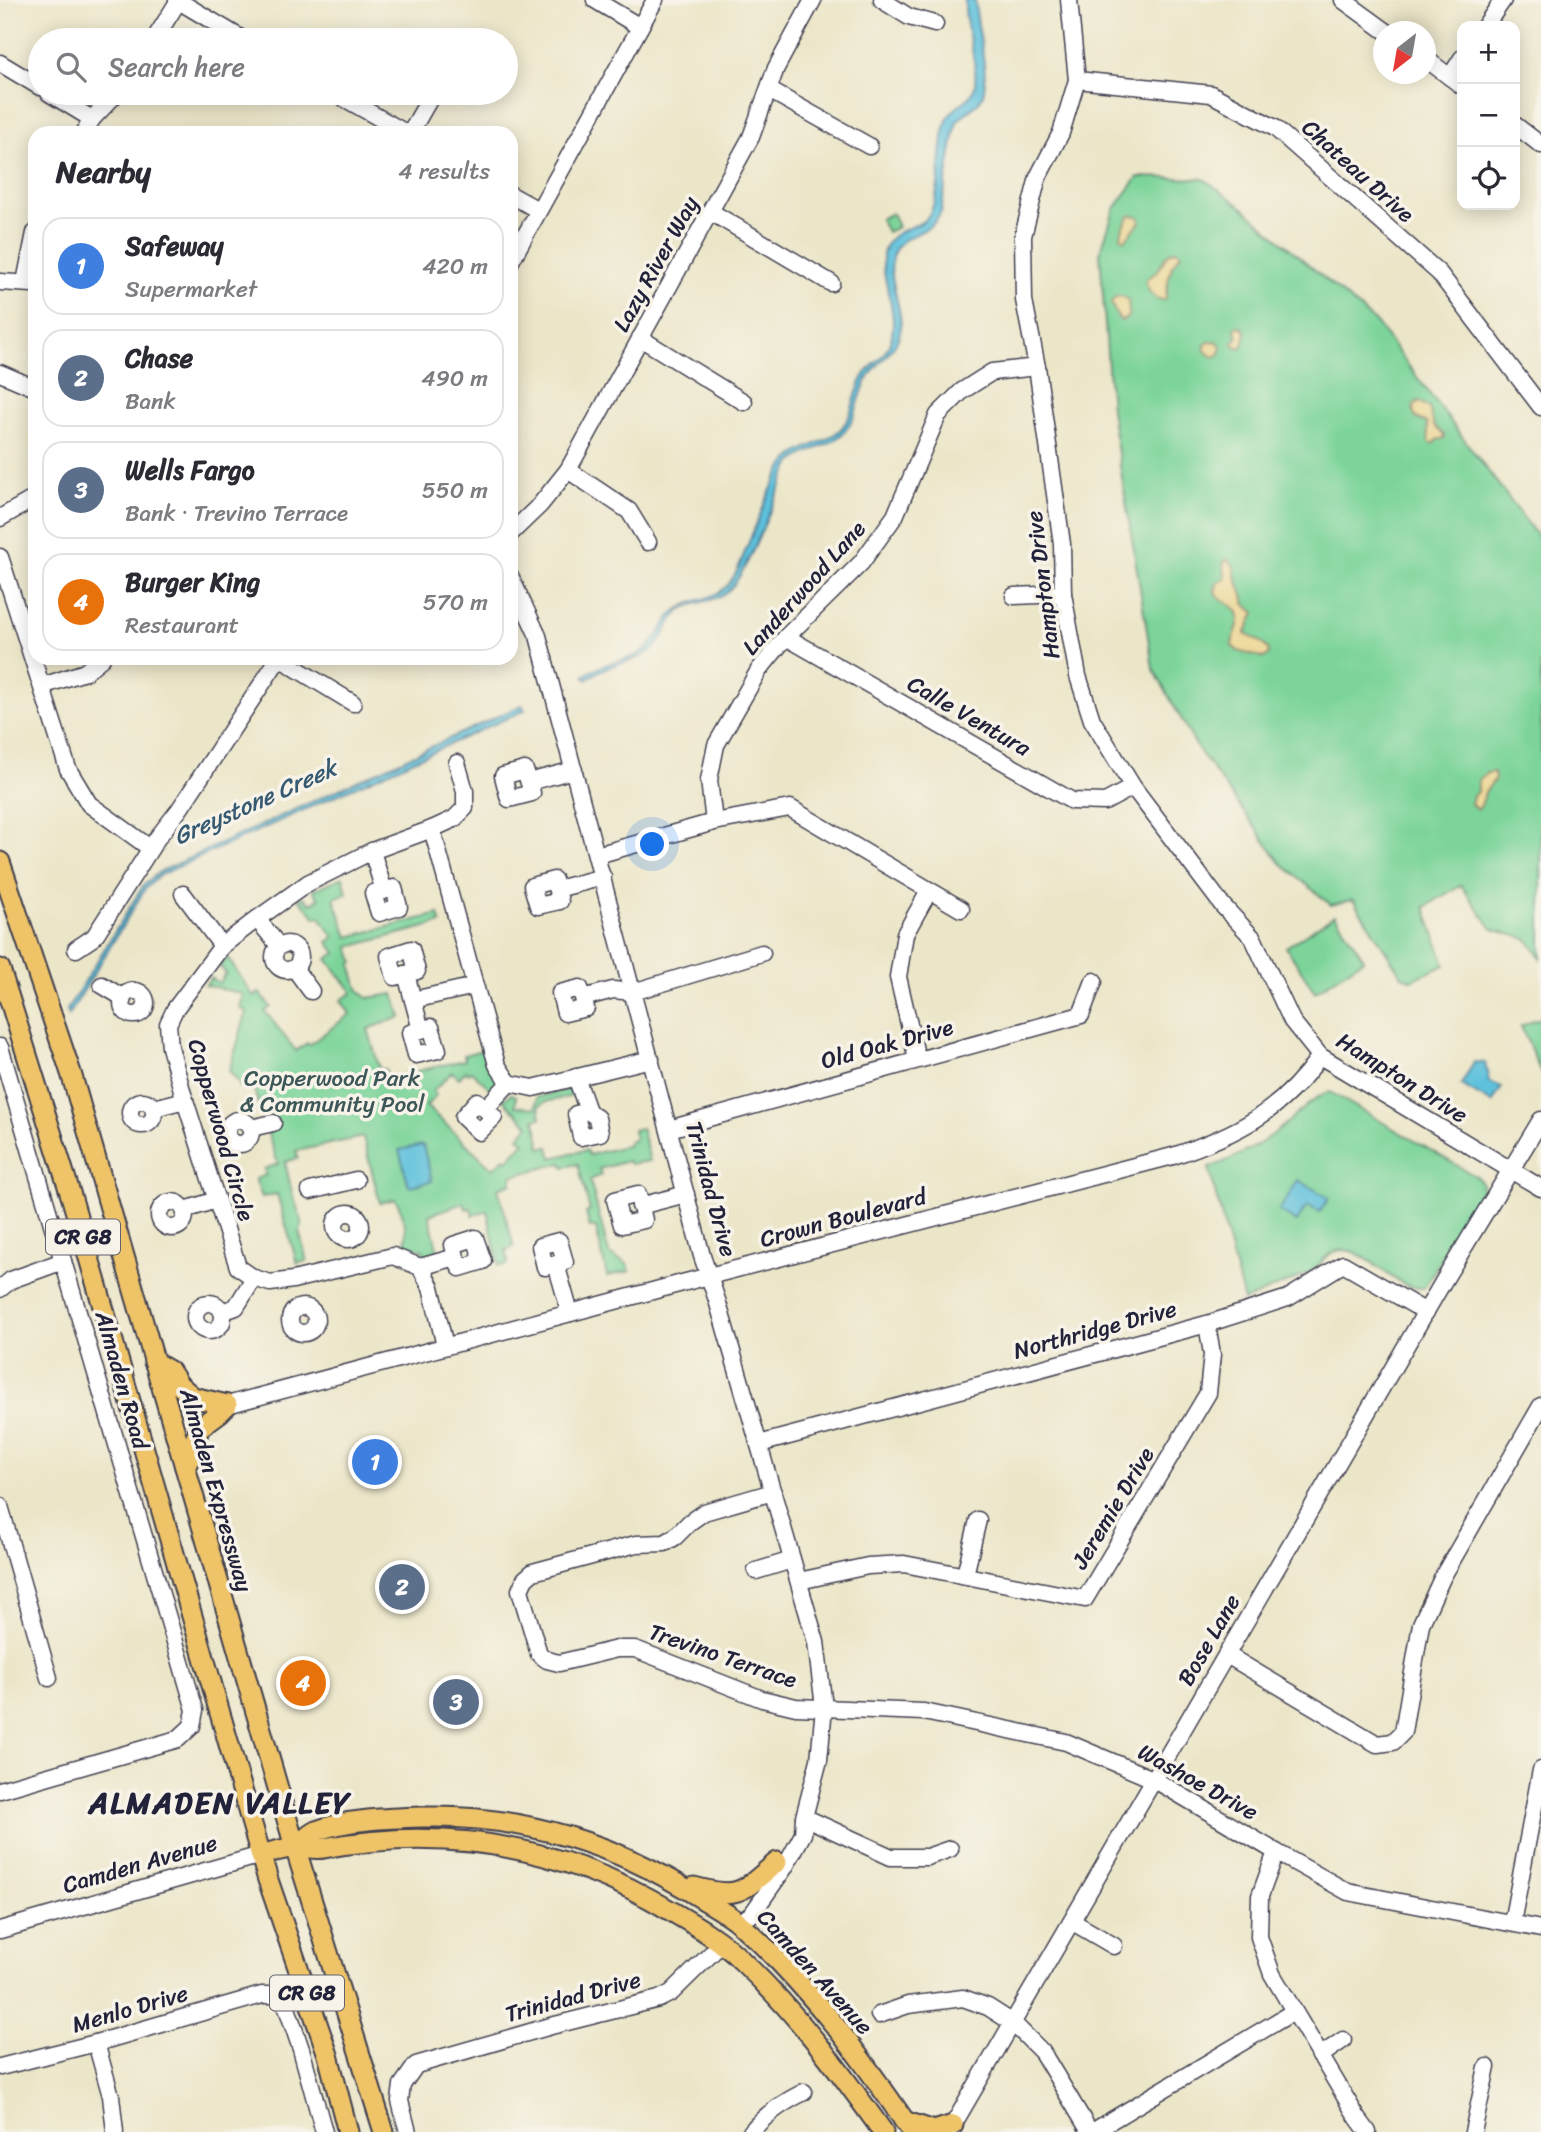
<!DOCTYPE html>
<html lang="en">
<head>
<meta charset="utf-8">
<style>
  body { margin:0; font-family:Sriracha,sans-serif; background:#f7f7f7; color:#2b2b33 }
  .controls { position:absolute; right:21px; top:21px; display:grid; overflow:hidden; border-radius:14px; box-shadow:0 4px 18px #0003 }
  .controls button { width:63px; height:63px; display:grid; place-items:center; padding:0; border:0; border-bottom:2px solid #e1e1e2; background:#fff; color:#2b2b33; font:35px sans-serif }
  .compass { position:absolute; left:1373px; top:21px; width:63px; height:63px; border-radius:50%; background:#fff; box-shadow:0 4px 18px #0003; rotate:211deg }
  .you { position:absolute; left:653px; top:845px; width:24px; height:24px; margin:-18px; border:5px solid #fff; border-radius:50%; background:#1a73e8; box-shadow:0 0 0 10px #1a73e833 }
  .badge { display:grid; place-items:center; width:46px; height:46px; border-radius:50%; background:#ea580c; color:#fff; font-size:23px; font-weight:700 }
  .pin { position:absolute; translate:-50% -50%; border:4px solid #fff; box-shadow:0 2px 7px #0006 }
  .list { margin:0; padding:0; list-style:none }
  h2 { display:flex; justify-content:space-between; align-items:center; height:91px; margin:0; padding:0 28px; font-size:30px }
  h2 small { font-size:23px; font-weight:400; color:#7c7c81 }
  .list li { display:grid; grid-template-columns:46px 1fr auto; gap:21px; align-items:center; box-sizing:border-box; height:98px; margin:0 14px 14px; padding:0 14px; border:2px solid #e1e1e2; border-radius:21px }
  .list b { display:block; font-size:26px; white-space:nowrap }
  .list p { margin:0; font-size:23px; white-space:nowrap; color:#7c7c81 }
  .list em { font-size:23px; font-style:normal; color:#7c7c81 }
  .icon { flex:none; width:38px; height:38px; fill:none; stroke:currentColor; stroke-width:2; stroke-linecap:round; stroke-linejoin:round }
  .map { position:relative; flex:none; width:1541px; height:2132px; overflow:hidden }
  .search { position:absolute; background:#fff; box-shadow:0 4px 18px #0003; left:28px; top:28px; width:490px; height:77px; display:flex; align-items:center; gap:18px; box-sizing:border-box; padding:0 24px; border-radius:38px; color:#7c7c81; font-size:26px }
  .panel { position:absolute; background:#fff; box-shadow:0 4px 18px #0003; left:28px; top:126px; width:490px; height:539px; border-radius:21px }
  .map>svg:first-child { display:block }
  .green { fill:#7cd49a; stroke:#4f7b6a; stroke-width:2 }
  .sand { fill:#eeda9e; stroke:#887e6c; stroke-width:2 }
  .water { fill:#5ec1dc; stroke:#40728c; stroke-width:2 }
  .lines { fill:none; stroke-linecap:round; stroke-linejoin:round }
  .minor-casing { stroke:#403f50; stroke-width:19 }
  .major-casing { stroke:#403f50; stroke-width:23 }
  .minor { stroke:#fff; stroke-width:16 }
  .major { stroke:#efc469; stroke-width:19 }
  .labels { text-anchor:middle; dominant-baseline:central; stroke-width:7; stroke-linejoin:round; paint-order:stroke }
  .shield { fill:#f7f3e8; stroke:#62616f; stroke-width:2 }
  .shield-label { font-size:21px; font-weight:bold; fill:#22223b }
  .street-label { font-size:23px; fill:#22223b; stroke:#f7f3e8 }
  .park-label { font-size:23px; fill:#3d5758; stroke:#f7f3e8 }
  .water-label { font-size:24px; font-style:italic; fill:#375a73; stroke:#f7f3e8 }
  .district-label { font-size:30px; font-weight:bold; letter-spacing:2px; fill:#22223b; stroke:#f7f3e8 }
</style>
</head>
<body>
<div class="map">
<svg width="1541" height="2132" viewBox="0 0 1541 2132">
  <rect width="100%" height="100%" fill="#f7f3e8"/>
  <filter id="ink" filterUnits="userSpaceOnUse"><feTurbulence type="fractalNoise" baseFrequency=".0143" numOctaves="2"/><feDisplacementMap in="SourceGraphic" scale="14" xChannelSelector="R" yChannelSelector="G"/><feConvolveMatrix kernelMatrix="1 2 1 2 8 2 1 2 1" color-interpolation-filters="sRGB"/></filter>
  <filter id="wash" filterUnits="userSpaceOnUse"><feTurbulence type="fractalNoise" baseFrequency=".00686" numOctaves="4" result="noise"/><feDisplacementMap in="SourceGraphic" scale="28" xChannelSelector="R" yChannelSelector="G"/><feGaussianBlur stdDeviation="1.57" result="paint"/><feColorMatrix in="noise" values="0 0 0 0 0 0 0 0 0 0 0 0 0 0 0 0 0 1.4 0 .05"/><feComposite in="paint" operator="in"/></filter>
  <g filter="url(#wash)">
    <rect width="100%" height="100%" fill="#ece6c9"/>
    <g class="green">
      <path d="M1138 177 1204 179 1242 207 1376 323 1541 541V958L1527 939 1492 929 1461 885 1425 907 1445 965 1412 980 1402 976 1353 900 1331 905 1281 863 1198 749 1153 668 1111 410 1100 253 1114 210Z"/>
      <path d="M892 213 898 227 887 232 880 219Z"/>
      <path d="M343 877 347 893 334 898 348 937 439 914 441 923 349 947 354 962 351 964 358 989 367 998 394 994 401 1017 368 1029 380 1070 385 1069 388 1078 465 1060 464 1055 486 1049 499 1085 493 1091 471 1071 468 1073 466 1071 459 1078 452 1072 433 1091 436 1095 426 1106 493 1169 504 1158 507 1160 525 1142 519 1137 529 1125 503 1100 511 1094 516 1096 515 1106 535 1108 537 1097 567 1090 572 1093 573 1096 545 1102 539 1106 541 1118 535 1119 541 1148 549 1147 552 1158 586 1150 589 1155 629 1145 628 1142 635 1140 633 1130 641 1128 650 1161 630 1164 628 1161 599 1169 601 1175 590 1180 609 1254 627 1264 630 1271 607 1276 596 1228H590L586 1213 590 1211 578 1164 564 1167 562 1163 512 1176V1183L498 1188 514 1247 506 1250 508 1264 499 1266 487 1211 473 1215 471 1208 466 1209 464 1203 429 1215 439 1256 421 1260 423 1250 405 1244C408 1229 403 1211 395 1199L380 1203 363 1137 296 1151 298 1158 285 1162 292 1193 302 1221V1227L299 1231 307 1261 297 1263 277 1194 262 1197 255 1179 266 1175 264 1169 278 1164 267 1131 276 1128 272 1115 262 1116 252 1083 240 1087 237 1080 229 1071 247 1011 240 1009 243 994 205 985 211 978 219 983 226 973 220 967 227 957 254 997 259 993 271 1007 265 1011 296 1051 307 1043 309 1045 350 1014 341 1000 352 993 351 990 327 959 336 953 328 942 334 937 319 916 316 918 299 899 304 897 310 904 319 899 313 890Z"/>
      <path d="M1335 915 1364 959 1315 992 1286 947Z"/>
      <path d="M1541 1018V1073L1521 1026Z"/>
      <path d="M1330 1092 1477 1177 1482 1183V1190L1424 1288C1389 1291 1362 1237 1332 1253 1323 1258 1317 1269 1307 1274L1244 1301 1209 1168C1229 1160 1250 1151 1268 1138 1284 1128 1315 1094 1330 1092Z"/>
    </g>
    <g class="sand">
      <path d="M1133 215 1139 217 1140 222 1125 240 1121 238 1122 230 1129 216Z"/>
      <path d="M1177 250 1181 254C1178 259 1172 264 1171 269 1169 274 1166 293 1166 298L1164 300C1153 300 1146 289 1146 280 1149 277 1153 275 1156 272 1163 264 1165 252 1177 250Z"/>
      <path d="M1122 296 1128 300 1129 316 1122 321 1118 318 1111 303 1115 297Z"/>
      <path d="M1237 326 1242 327 1246 333 1243 346 1239 348 1233 344 1238 336 1235 329Z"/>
      <path d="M1217 341 1222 348 1219 355 1213 357 1205 351V345L1209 342Z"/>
      <path d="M1419 401 1429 408 1434 426 1445 436 1443 439H1438L1433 444 1429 441 1427 423 1416 418 1413 413 1414 405Z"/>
      <path d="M1226 559 1233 564C1235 580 1243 590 1245 604L1255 613 1245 634 1258 640 1268 649 1269 654 1264 658 1238 651 1232 646C1232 636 1240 627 1239 617 1238 604 1220 603 1215 592L1217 583 1226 578 1223 564Z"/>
      <path d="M1494 772 1495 779 1485 792 1481 806 1477 810 1471 804 1473 796 1478 791V781L1487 773Z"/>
    </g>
    <g class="water">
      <path d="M965 0H975C976 25 991 77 982 97 976 109 962 113 956 124L941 212C930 237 904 231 894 252 885 270 901 305 901 325 900 350 879 359 868 378 857 397 858 420 841 435 826 449 805 449 791 464 775 493 748 576 726 593 713 603 694 601 681 610 667 621 665 642 649 652 628 667 610 660 587 680L584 676C606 659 630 663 646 649 661 637 665 615 684 606 698 598 715 599 727 586 736 576 741 562 746 549 757 523 768 491 783 467 798 445 825 445 840 430 854 416 853 395 863 378 870 365 884 358 889 345 903 312 875 271 885 247 895 225 921 231 930 213 944 185 937 149 947 120 953 104 973 102 975 84 978 58 963 27 965 0Z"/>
      <path d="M522 705 525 710 160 875 145 889 69 1015 67 1010 143 886 159 872Z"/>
      <path d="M1474 1062 1485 1063 1489 1082 1502 1087 1492 1103 1461 1085Z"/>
      <path d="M423 1145 432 1181 409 1186 399 1150Z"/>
      <path d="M1298 1180 1329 1198 1320 1212 1307 1205 1297 1222 1279 1211Z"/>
    </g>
  </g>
  <g filter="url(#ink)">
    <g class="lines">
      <defs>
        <g id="minor">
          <path d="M177 0 244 40"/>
          <path d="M595 0 640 27"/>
          <path d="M882 0 909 17 935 24"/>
          <path d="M1069 0 1077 80 1061 133 1038 177 1023 236 1024 300 1037 367 1062 544 1063 594 1078 676 1092 720 1133 787 1223 906 1253 938 1292 1021 1320 1056 1541 1188"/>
          <path d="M1343 0 1387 32"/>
          <path d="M1485 26 1503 0"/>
          <path d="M154 40 179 0"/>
          <path d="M1426 59 1462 86"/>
          <path d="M0 63 40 87"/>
          <path d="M1450 77 1462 58"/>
          <path d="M1077 80 1211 94 1275 128 1439 273 1541 407"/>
          <path d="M769 90 869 146"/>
          <path d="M49 93 92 119"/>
          <path d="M335 93 406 133"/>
          <path d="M1515 125 1541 145"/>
          <path d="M84 133 92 119 117 93"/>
          <path d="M410 133 433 93"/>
          <path d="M511 195 538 210"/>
          <path d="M711 212 831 283"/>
          <path d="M511 261 655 0"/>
          <path d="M0 282 32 284"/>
          <path d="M25 282 35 233"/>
          <path d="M640 338 744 402"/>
          <path d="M0 373 35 388"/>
          <path d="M568 470 629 511 648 542"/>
          <path d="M0 518 35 498"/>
          <path d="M511 533 540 505 568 470 751 137 776 68 813 0"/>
          <path d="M0 557 68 769 89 804 150 848"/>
          <path d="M511 578 538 636 702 1256 717 1300 816 1642 824 1707 819 1760 804 1817 803 1834 785 1867 752 1914 739 1923"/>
          <path d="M1014 596 1063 594"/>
          <path d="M786 637 1072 801 1105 802 1133 787"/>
          <path d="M279 658 353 703"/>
          <path d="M42 686 85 672 102 658"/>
          <path d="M525 770 532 793 509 799 503 776Z"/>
          <path d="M529 782 574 770"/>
          <path d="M714 822 709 780 716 745 759 670 786 637 861 563 895 516 938 415 962 391 992 372 1037 367"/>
          <path d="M432 829 454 819 465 808V791L457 763"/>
          <path d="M372 851 384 891"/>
          <path d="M597 855 714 822 790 808 961 909"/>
          <path d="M554 880 560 901 538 906 532 886Z"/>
          <path d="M394 888 399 907 379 913 373 893Z"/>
          <path d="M557 889 603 877"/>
          <path d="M183 894 222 946"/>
          <path d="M257 919 279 946"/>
          <circle cx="287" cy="957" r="13"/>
          <path d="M76 949 94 937 158 837 179 810 279 658"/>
          <path d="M411 949 417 971 395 977 389 956Z"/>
          <path d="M294 968 311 991"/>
          <path d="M406 974 421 1030"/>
          <path d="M102 985 122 997"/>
          <circle cx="134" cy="1003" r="12"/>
          <path d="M583 998 580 988 560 993 565 1013 586 1008 583 998 613 990 633 992 762 953"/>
          <path d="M413 1000 475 986"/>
          <path d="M431 1027 438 1050 416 1055 410 1033Z"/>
          <path d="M0 1047 195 1710 192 1726 178 1739 0 1790"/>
          <path d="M917 1059 898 977 905 934 929 891"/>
          <path d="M576 1077 588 1111 597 1118 600 1133 581 1137 576 1114 588 1111"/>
          <circle cx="142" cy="1113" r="12"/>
          <path d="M154 1108 185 1100"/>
          <path d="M485 1109 494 1117 479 1132 463 1117 477 1101 485 1109 509 1083"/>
          <circle cx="239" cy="1132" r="12"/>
          <path d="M251 1128 273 1123"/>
          <path d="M669 1129 1081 1015 1094 981"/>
          <path d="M310 1191 356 1180"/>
          <path d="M638 1194 644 1220 622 1225 615 1200Z"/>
          <circle cx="172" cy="1215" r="13"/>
          <path d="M640 1206 686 1194"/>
          <path d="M185 1210 216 1200"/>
          <circle cx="348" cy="1226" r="13"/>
          <path d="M559 1241 565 1262 545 1267 540 1246Z"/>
          <path d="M556 1264 570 1313"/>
          <path d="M420 1267 456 1257 453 1245 475 1238 483 1261 460 1268 456 1257"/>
          <path d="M0 1289 11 1280 63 1261"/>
          <circle cx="209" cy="1317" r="14"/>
          <circle cx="303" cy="1320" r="13"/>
          <path d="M222 1312 236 1307 254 1278"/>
          <path d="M445 1346 431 1287 420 1267 393 1256 293 1280 270 1283 254 1278 238 1267 183 1094 170 1047 168 1024 175 1009 222 946 257 919 308 883 372 851 432 829 497 1065 509 1083 533 1088 651 1059"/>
          <path d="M227 1405 686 1282 1173 1156C1236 1135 1281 1112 1320 1056"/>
          <path d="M759 1444 1207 1324 1288 1298 1343 1264 1426 1312"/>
          <path d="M773 1492 704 1512 690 1522 675 1537 665 1543 636 1544 533 1572 525 1579 520 1590 539 1654 547 1660 559 1663 617 1649H635L762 1699 796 1707 924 1712 1066 1742 1155 1780 1276 1852 1348 1892 1541 1929"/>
          <path d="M0 1506 49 1678"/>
          <path d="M756 1571 792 1560"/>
          <path d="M965 1575 978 1520"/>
          <path d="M799 1581 868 1566 904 1564 1085 1599 1208 1393 1212 1354 1207 1324"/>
          <path d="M1227 1655 1377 1744 1393 1742 1403 1732 1421 1624 1443 1576 1541 1406"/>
          <path d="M804 1817 891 1857H927L950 1849"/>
          <path d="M1276 1852 1260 1896 1259 1937 1272 1974 1357 2117 1368 2132"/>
          <path d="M1073 1922 1114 1946"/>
          <path d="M1512 1923 1541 1770"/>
          <path d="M0 1930 261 1855"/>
          <path d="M879 2015 908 2005 963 1998 988 2007 1013 2023 1042 2052 1090 2132"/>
          <path d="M96 2043 111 2096 115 2132"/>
          <path d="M1320 2056 1343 2040"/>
          <path d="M0 2067 96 2043 262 1995H275L286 2005 301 2049 324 2132"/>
          <path d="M408 2132 400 2101 402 2085 416 2065 551 2026 659 1999 671 1993 721 1944"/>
          <path d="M751 2132C765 2114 784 2102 804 2092"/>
          <path d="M949 2132 1443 1282 1541 1120"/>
          <path d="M1092 2132 1293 2012"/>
          <path d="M1473 2132 1487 2067"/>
        </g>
        <g id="major">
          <path d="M0 862 71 1073 295 1847 384 2132"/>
          <path d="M0 969 72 1199 268 1880 328 2055 348 2132"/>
          <path d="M154 1362 170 1371 179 1385 193 1397 227 1405"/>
          <path d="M185 1467 193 1452 195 1440 200 1427 219 1413 227 1405"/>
          <path d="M295 1847C301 1842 308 1835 316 1831 347 1819 393 1818 426 1817 524 1815 618 1845 701 1898 714 1906 729 1914 740 1924 808 1984 862 2058 912 2132"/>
          <path d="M261 1855C272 1852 285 1848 297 1847 306 1847 315 1850 324 1848 447 1826 564 1846 671 1911 695 1925 721 1940 741 1960 795 2011 840 2071 883 2132"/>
          <path d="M694 1887C741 1900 742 1891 777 1862"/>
          <path d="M904 2121 934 2131 953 2125"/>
        </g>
      </defs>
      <use href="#minor" class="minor-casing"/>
      <use href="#major" class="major-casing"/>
      <use href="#minor" class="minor"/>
      <use href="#major" class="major"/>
    </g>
  </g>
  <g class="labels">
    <g class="shield">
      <rect x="46" y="1219.5" width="74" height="35" rx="5"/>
      <rect x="270" y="1975.5" width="74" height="35" rx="5"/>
    </g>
    <g class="shield-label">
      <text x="83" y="1237">CR G8</text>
      <text x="307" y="1993">CR G8</text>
    </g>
    <g class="street-label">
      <text transform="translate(1358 171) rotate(42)">Chateau Drive</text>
      <text transform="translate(656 264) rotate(-61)">Lazy River Way</text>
      <text transform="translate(1043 585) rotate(-97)">Hampton Drive</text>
      <text transform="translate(804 588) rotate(-48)">Landerwood Lane</text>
      <text transform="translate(969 716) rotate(30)">Calle Ventura</text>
      <text transform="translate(887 1044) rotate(-15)">Old Oak Drive</text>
      <text transform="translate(1402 1078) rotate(32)">Hampton Drive</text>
      <text transform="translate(221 1130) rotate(74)">Copperwood Circle</text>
      <text transform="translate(711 1189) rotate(75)">Trinidad Drive</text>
      <text transform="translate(843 1218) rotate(-15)">Crown Boulevard</text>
      <text transform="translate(1095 1330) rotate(-15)">Northridge Drive</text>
      <text transform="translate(122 1380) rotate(74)">Almaden Road</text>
      <text transform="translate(216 1490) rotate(74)">Almaden Expressway</text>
      <text transform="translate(1113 1508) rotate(-59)">Jeremie Drive</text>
      <text transform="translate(1209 1640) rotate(-60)">Bose Lane</text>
      <text transform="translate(723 1656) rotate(19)">Trevino Terrace</text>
      <text transform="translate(1198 1782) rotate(29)">Washoe Drive</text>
      <text transform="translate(140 1864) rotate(-16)">Camden Avenue</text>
      <text transform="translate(815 1972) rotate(48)">Camden Avenue</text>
      <text transform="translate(573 1997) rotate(-15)">Trinidad Drive</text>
      <text transform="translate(130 2009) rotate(-16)">Menlo Drive</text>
    </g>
    <g class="park-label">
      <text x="332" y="1078">Copperwood Park<tspan x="332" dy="26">&amp; Community Pool</tspan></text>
    </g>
    <g class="water-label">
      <text transform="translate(255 802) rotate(-24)">Greystone Creek</text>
    </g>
    <g class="district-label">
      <text x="220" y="1803">ALMADEN VALLEY</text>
    </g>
  </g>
</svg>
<div class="controls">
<button>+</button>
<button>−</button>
<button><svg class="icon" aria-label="locate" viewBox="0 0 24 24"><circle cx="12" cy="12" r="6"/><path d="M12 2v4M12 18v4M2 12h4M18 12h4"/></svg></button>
</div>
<svg class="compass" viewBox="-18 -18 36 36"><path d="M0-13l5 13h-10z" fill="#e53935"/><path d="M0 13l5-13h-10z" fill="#7c7c81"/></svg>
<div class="you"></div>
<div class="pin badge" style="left:375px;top:1462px;background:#3f7fe0">1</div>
<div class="pin badge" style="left:402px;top:1587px;background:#5c6f8a">2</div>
<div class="pin badge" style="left:456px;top:1702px;background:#5c6f8a">3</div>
<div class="pin badge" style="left:303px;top:1683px;background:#e8710a">4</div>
<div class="search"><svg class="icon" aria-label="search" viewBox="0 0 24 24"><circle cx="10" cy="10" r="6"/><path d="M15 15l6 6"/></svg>Search here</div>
<section class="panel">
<h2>Nearby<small>4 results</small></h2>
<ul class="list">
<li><span class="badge" style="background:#3f7fe0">1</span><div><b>Safeway</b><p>Supermarket</p></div><em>420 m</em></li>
<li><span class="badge" style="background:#5c6f8a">2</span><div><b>Chase</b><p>Bank</p></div><em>490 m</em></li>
<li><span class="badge" style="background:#5c6f8a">3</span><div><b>Wells Fargo</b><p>Bank · Trevino Terrace</p></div><em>550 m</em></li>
<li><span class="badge" style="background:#e8710a">4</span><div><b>Burger King</b><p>Restaurant</p></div><em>570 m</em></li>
</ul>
</section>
</div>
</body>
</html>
